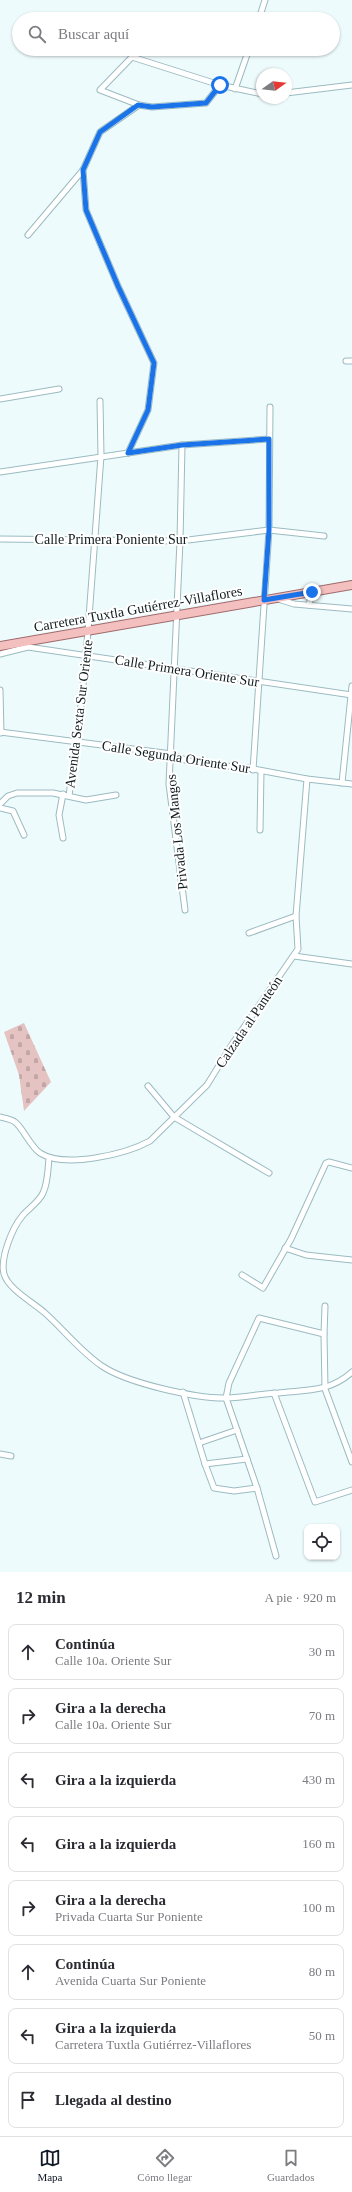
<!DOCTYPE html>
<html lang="es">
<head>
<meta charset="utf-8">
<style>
  body { margin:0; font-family:Georgia,serif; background:#f2f2f3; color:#2b2b33 }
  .controls { position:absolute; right:12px; bottom:12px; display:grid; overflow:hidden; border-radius:8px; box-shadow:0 1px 3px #0004 }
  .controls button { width:36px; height:36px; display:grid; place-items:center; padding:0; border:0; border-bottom:1px solid #e1e1e2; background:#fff; color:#2b2b33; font:20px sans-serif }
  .compass { position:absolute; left:256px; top:68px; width:36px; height:36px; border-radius:50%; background:#fff; box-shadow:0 1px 3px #0004; rotate:75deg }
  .stop { position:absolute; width:12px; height:12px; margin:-9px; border:3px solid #1a73e8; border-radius:50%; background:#fff }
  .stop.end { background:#1a73e8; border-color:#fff; box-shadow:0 1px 4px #0008 }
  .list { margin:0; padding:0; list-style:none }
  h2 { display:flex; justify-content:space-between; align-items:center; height:52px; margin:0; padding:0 16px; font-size:17px }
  h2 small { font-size:13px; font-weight:400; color:#7c7c81 }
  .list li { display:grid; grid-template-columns:26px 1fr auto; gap:12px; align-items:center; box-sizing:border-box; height:56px; margin:0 8px 8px; padding:0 8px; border:1px solid #e1e1e2; border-radius:8px }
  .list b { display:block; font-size:15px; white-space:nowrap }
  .list p { margin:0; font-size:13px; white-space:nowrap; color:#7c7c81 }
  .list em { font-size:13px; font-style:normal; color:#7c7c81 }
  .icon { flex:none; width:22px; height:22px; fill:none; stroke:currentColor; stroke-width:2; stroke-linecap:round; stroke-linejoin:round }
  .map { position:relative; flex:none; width:352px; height:1572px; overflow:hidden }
  .search { position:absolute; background:#fff; box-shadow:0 1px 3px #0004; left:12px; right:12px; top:12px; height:44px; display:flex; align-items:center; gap:10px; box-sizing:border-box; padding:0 14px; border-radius:22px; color:#7c7c81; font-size:15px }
  .sheet { height:564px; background:#fff }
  nav { display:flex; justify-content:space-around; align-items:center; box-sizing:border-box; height:56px; border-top:1px solid #e1e1e2; background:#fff; font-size:11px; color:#7c7c81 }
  nav a { display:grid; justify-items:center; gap:2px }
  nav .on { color:#111827 }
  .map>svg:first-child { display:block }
  .cemetery { fill:url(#cemetery-stones) }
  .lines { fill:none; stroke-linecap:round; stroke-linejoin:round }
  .minor-casing { stroke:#9bbbc1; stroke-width:7 }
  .primary-casing { stroke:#9f6a6b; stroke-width:10 }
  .minor { stroke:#fff; stroke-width:5 }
  .primary { stroke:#f4bfbf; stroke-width:8 }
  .route { stroke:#1a73e8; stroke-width:5 }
  .labels { text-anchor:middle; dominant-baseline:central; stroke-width:4; stroke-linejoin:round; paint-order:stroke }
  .street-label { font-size:14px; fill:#0f1b1e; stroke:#fff }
</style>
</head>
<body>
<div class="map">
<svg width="352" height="1572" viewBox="0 0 352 1572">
  <defs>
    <pattern id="cemetery-stones" width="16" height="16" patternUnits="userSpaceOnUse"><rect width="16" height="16" fill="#e4c3c2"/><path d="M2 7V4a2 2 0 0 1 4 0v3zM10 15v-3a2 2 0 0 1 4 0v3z" fill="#c2a7a6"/></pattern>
  </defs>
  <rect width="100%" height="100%" fill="#eefbfd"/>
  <path class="cemetery" d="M24 1023 51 1082 24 1111 19 1075 4 1032Z"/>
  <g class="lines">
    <defs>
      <g id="minor">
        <path d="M259 19 265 0"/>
        <path d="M220 85 206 103 152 107 139 105 100 90 132 57 220 85 262 94"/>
        <path d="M235 89 249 49"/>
        <path d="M286 93 352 85"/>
        <path d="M83 170 86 210 118 286 154 363 148 410 128 453"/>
        <path d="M28 235 83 170 100 132 139 105"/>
        <path d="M346 361H352"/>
        <path d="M0 399 59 389"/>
        <path d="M182 445 180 541 169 784 185 910"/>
        <path d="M0 472 182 445 269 439"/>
        <path d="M0 539 180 541 269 530 324 536"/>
        <path d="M278 599 294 604 352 609"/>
        <path d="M309 605 312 592"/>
        <path d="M24 641 28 647 352 695"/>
        <path d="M0 654 28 647"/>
        <path d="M0 690 1 733"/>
        <path d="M0 732 172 754 185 760 207 764 248 768 307 779 352 784"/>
        <path d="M253 770 269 530 270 407"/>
        <path d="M342 783 352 686"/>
        <path d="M63 794 59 815 63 838"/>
        <path d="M69 796 82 697 88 631 101 456 100 401"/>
        <path d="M0 804 8 796 17 793H53L86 800 116 795"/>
        <path d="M0 808 13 811 24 835"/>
        <path d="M260 830 261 771"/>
        <path d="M249 933 296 916"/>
        <path d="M294 956 352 964"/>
        <path d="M148 1086 174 1117 269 1173"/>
        <path d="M0 1117C4 1118 11 1119 15 1122 23 1128 30 1146 40 1153 65 1169 126 1154 150 1141L207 1085 231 1046 298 949 296 916 307 779"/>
        <path d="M49 1158C48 1168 48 1183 43 1193 39 1202 29 1208 23 1215 12 1228 0 1258 4 1274 8 1289 34 1303 45 1313 64 1330 81 1352 102 1366 127 1383 197 1399 227 1398 244 1397 262 1394 278 1393 306 1390 330 1392 352 1372"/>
        <path d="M285 1248 306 1255 352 1260"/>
        <path d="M242 1275 263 1288 291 1239 326 1163 329 1162 352 1168"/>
        <path d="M325 1306 324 1334 325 1389 352 1462"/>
        <path d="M183 1392 205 1464 214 1488 234 1491 257 1488"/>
        <path d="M274 1393 315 1502 352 1490"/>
        <path d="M199 1443 237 1430"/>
        <path d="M0 1454 11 1456"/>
        <path d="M205 1464 247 1459"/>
        <path d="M276 1556 257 1488 226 1398 229 1383 259 1318 324 1334"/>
      </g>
      <path id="primary" d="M0 646 352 585"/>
    </defs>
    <use href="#minor" class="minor-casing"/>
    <use href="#primary" class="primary-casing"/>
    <use href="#minor" class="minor"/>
    <use href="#primary" class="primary"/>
  </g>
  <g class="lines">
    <path class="route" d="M220 85 206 103 152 107 138 105 100 132 83 170 86 210 118 286 154 363 148 410 128 453 182 445 269 439V530L264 600 312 592"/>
  </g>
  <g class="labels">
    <g class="street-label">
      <text x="111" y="539">Calle Primera Poniente Sur</text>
      <text transform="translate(138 609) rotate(-10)">Carretera Tuxtla Gutiérrez-Villaflores</text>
      <text transform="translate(187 671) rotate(9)">Calle Primera Oriente Sur</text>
      <text transform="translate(79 714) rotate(-83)">Avenida Sexta Sur Oriente</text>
      <text transform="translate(176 757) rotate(9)">Calle Segunda Oriente Sur</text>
      <text transform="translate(177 832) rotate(-96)">Privada Los Mangos</text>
      <text transform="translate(249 1022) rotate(-56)">Calzada al Panteón</text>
    </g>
  </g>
</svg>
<div class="controls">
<button><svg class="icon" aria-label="locate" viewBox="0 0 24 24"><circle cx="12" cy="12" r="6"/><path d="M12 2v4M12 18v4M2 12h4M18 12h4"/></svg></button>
</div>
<svg class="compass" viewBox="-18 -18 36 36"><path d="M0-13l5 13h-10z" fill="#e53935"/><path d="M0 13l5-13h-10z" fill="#7c7c81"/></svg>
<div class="stop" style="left:220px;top:85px"></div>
<div class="stop end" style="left:312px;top:592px"></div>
<div class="search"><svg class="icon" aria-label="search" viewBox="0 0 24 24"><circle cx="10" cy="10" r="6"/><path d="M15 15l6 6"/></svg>Buscar aquí</div>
</div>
<section class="sheet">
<h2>12 min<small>A pie · 920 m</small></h2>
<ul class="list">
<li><svg class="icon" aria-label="ahead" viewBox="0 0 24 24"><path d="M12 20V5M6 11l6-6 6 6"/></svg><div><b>Continúa</b><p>Calle 10a. Oriente Sur</p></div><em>30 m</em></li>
<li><svg class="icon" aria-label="right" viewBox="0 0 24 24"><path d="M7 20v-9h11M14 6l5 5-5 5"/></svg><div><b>Gira a la derecha</b><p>Calle 10a. Oriente Sur</p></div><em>70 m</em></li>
<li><svg class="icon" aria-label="left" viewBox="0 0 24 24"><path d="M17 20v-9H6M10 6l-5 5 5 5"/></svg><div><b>Gira a la izquierda</b></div><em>430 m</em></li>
<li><svg class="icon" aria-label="left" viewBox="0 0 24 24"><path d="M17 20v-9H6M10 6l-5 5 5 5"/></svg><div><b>Gira a la izquierda</b></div><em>160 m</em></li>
<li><svg class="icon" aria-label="right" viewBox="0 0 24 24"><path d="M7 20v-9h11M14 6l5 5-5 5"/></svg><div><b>Gira a la derecha</b><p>Privada Cuarta Sur Poniente</p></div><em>100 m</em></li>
<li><svg class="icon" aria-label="ahead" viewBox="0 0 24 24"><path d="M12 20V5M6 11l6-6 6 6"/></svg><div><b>Continúa</b><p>Avenida Cuarta Sur Poniente</p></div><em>80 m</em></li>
<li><svg class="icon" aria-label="left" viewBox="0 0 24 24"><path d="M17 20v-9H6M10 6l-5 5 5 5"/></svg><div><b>Gira a la izquierda</b><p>Carretera Tuxtla Gutiérrez-Villaflores</p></div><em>50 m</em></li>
<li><svg class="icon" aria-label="arrive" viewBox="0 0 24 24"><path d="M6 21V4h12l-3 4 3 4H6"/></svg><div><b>Llegada al destino</b></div></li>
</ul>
</section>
<nav>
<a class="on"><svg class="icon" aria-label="map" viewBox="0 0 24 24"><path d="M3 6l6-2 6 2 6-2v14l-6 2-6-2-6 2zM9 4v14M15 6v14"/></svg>Mapa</a>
<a><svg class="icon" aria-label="directions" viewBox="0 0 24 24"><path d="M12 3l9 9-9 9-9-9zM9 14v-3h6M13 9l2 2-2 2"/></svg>Cómo llegar</a>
<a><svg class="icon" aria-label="saved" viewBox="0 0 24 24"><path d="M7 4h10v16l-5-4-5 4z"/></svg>Guardados</a>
</nav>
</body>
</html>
